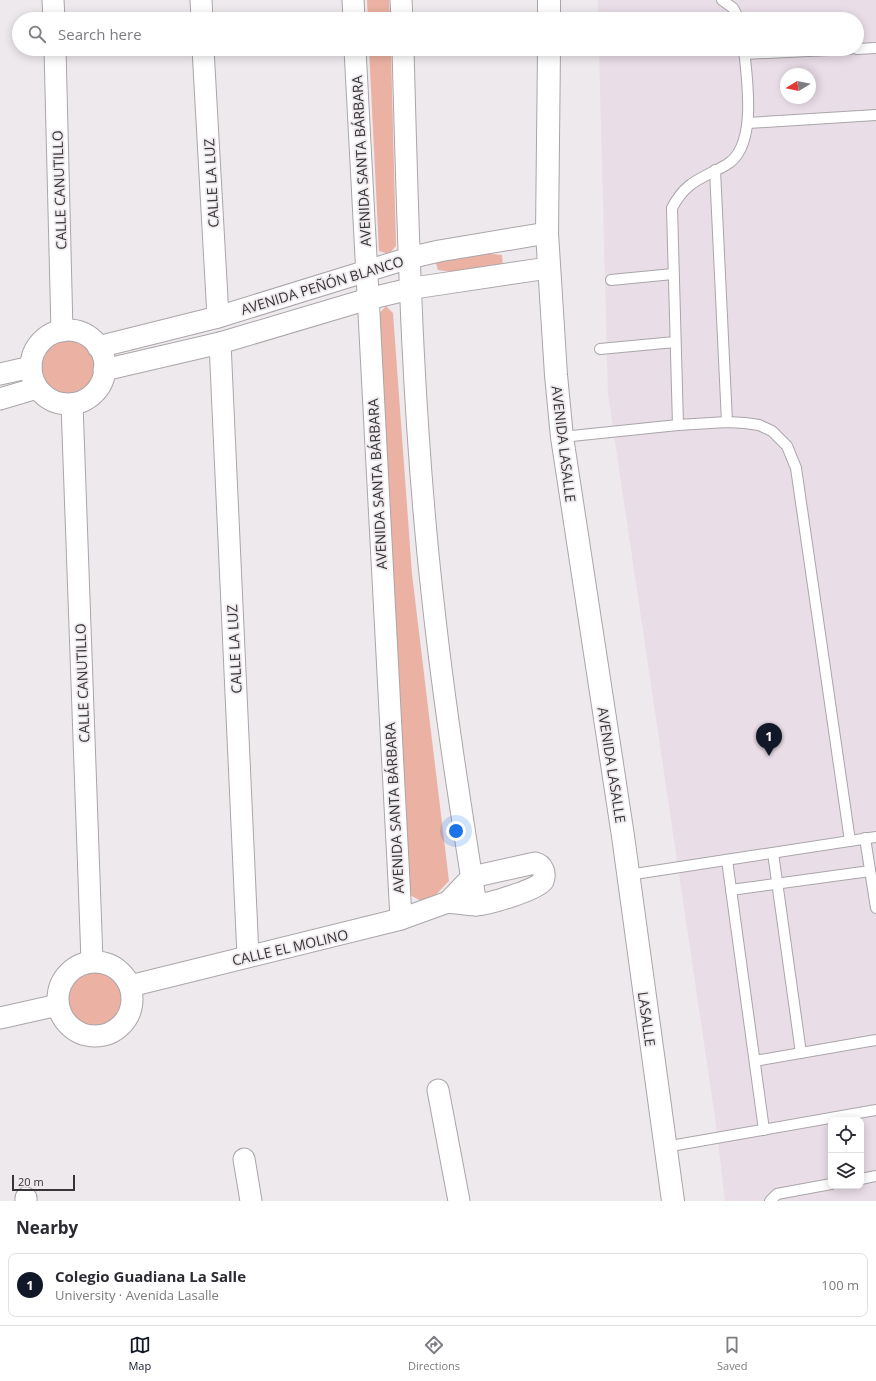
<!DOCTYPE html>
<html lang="en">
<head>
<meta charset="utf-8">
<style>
  body { margin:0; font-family:"Open Sans",sans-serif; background:#f2f2f3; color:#2b2b33 }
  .controls { position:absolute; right:12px; bottom:12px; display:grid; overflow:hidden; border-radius:8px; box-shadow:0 2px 10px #0003 }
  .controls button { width:36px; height:36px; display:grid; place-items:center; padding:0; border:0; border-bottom:1px solid #e1e1e2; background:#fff; color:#2b2b33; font:20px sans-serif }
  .compass { position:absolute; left:780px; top:68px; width:36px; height:36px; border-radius:50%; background:#fff; box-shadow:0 2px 10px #0003; rotate:260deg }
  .scale { position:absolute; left:12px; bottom:10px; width:63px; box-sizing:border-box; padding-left:4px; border:2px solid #373537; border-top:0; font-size:11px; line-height:14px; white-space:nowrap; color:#373537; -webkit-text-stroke:3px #eee9ed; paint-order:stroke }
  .you { position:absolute; left:456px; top:831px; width:14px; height:14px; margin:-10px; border:3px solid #fff; border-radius:50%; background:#1a73e8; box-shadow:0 0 0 6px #1a73e833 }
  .badge { display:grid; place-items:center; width:26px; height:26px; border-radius:50%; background:#111827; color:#fff; font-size:13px; font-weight:700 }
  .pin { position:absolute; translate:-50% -33px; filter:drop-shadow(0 1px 2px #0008) }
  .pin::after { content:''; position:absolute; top:21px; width:14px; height:12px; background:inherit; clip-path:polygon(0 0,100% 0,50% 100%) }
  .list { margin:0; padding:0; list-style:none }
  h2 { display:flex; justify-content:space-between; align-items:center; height:52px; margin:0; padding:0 16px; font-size:17px }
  h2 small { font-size:13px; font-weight:400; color:#7c7c81 }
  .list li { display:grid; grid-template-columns:26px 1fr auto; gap:12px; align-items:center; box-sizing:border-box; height:64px; margin:0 8px 8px; padding:0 8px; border:1px solid #e1e1e2; border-radius:8px }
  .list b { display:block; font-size:15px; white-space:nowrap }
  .list p { margin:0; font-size:13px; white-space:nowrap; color:#7c7c81 }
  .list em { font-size:13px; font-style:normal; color:#7c7c81 }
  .icon { flex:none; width:22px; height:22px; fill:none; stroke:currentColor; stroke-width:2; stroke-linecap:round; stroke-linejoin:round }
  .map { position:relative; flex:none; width:876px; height:1201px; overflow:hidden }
  .search { position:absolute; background:#fff; box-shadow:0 2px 10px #0003; left:12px; right:12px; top:12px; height:44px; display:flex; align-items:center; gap:10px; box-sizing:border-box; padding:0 14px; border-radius:22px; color:#7c7c81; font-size:15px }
  .sheet { height:124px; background:#fff }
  nav { display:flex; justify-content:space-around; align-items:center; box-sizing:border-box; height:56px; border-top:1px solid #e1e1e2; background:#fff; font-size:11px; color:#7c7c81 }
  nav a { display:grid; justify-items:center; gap:2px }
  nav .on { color:#111827 }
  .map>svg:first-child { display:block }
  .built { fill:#e9dde7; fill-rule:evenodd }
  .green { fill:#ebb2a3 }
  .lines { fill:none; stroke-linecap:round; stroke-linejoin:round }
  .service-casing { stroke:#aaa5a9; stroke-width:12 }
  .minor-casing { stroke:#aaa5a9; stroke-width:23 }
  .tertiary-casing { stroke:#aaa5a9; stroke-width:24 }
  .service { stroke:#fff; stroke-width:10 }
  .minor { stroke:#fff; stroke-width:21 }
  .tertiary { stroke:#fff; stroke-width:22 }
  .labels { text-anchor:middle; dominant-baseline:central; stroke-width:3.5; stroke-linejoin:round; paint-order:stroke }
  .street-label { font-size:14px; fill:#373537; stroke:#eee9ed }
</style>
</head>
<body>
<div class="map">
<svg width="876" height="1201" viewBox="0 0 876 1201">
  <rect width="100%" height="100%" fill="#eee9ed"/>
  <path class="built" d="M598 0H876V1201H725L715 1117 608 394 599 49H857V19H598ZM786 74H810V98H786ZM831 1120H861V1186H831Z"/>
  <g class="green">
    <path d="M367 0H389L390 19H368Z"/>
    <path d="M369 49H391L396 246 389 254 379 251Z"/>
    <path d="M472 252 502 255 503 266 468 274 438 270 435 260Z"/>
    <path d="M386 306 393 313 412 574 449 881 427 904 406 893 379 314Z"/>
    <circle cx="68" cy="366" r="28"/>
    <circle cx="95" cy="999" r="27"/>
  </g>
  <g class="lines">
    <defs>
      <g id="service">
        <path d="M722 0 733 8 739 19"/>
        <path d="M857 49 876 48"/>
        <path d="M744 54 850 49"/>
        <path d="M748 123 876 115"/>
        <path d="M715 170 727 422"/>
        <path d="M611 280 673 274"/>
        <path d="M600 349 675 342"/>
        <path d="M678 425 672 208C686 181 701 179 726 165 758 147 747 80 744 49"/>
        <path d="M562 437 678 425 727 422 745 423 759 425 772 431 787 446 796 468 850 841"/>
        <path d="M865 838 876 908"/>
        <path d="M773 853 801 1053"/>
        <path d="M727 860 764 1130"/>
        <path d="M628 875 876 837"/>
        <path d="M731 890 870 871"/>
        <path d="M755 1061 876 1040"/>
        <path d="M665 1147 876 1110"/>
        <path d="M861 1179 876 1176"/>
        <path d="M770 1201 777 1194 831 1184"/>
      </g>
      <g id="minor">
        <path d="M53 0 54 19"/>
        <path d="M201 0 202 19"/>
        <path d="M353 0 354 19"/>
        <path d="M401 0 402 19"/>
        <path d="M55 49 62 331"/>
        <path d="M203 49 218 317"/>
        <path d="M355 49 401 919"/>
        <path d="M403 49C408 233 412 418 433 601 444 703 460 804 476 905"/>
        <circle cx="68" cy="367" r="37"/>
        <path d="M220 343 248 956"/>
        <path d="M98 347 218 317 409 258 439 251 547 233"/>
        <path d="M104 370 220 343 368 299 414 288 548 268"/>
        <path d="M0 374 31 367"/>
        <path d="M0 399 37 388"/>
        <path d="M72 404 92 961"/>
        <circle cx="95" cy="999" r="37"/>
        <path d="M130 986 401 919 448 902 472 877 535 863C543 865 546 873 543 881 536 890 490 904 476 905 468 905 457 903 448 902"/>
        <path d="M0 1018 58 1005"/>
        <path d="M438 1090 459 1201"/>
        <path d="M244 1159 251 1201"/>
        <path d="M26 1198V1201"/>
      </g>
      <g id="tertiary">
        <path d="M549 19V0"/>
        <path d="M549 49 547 233 556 375 562 437 623 836 673 1201"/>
      </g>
    </defs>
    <use href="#service" class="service-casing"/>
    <use href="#minor" class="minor-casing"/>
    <use href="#tertiary" class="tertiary-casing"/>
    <use href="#service" class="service"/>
    <use href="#minor" class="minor"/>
    <use href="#tertiary" class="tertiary"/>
  </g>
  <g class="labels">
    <g class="street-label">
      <text transform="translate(361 161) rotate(-93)">AVENIDA SANTA BÁRBARA</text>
      <text transform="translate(211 183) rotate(-93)">CALLE LA LUZ</text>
      <text transform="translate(59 190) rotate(-92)">CALLE CANUTILLO</text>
      <text transform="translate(322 285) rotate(-17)">AVENIDA PEÑÓN BLANCO</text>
      <text transform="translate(564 444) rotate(83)">AVENIDA LASALLE</text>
      <text transform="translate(377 484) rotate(-93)">AVENIDA SANTA BÁRBARA</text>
      <text transform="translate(234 649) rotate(-93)">CALLE LA LUZ</text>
      <text transform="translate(82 683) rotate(-92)">CALLE CANUTILLO</text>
      <text transform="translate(612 765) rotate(81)">AVENIDA LASALLE</text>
      <text transform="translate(394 808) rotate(-93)">AVENIDA SANTA BÁRBARA</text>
      <text transform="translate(290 947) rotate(-13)">CALLE EL MOLINO</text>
      <text transform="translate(647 1019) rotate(82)">LASALLE</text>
    </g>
  </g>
</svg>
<div class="controls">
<button><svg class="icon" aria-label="locate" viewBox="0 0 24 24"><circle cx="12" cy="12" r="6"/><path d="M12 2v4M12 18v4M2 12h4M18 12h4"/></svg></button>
<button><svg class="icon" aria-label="layers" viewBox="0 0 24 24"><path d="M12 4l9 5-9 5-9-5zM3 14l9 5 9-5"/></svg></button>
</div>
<svg class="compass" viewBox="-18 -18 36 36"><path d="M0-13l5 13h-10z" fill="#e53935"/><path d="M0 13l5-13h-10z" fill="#7c7c81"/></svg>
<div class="scale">20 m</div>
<div class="you"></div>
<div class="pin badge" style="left:769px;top:756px">1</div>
<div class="search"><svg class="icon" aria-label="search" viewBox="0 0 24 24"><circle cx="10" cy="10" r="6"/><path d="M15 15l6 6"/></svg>Search here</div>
</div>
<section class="sheet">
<h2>Nearby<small></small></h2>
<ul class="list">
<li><span class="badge">1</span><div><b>Colegio Guadiana La Salle</b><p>University · Avenida Lasalle</p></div><em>100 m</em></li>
</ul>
</section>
<nav>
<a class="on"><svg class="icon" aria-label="map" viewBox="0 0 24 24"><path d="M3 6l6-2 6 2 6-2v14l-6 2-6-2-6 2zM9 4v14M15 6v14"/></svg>Map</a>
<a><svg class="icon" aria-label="directions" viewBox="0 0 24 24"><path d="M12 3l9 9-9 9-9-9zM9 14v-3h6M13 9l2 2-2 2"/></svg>Directions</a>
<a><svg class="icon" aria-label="saved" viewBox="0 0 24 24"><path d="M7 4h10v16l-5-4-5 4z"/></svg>Saved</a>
</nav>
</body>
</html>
